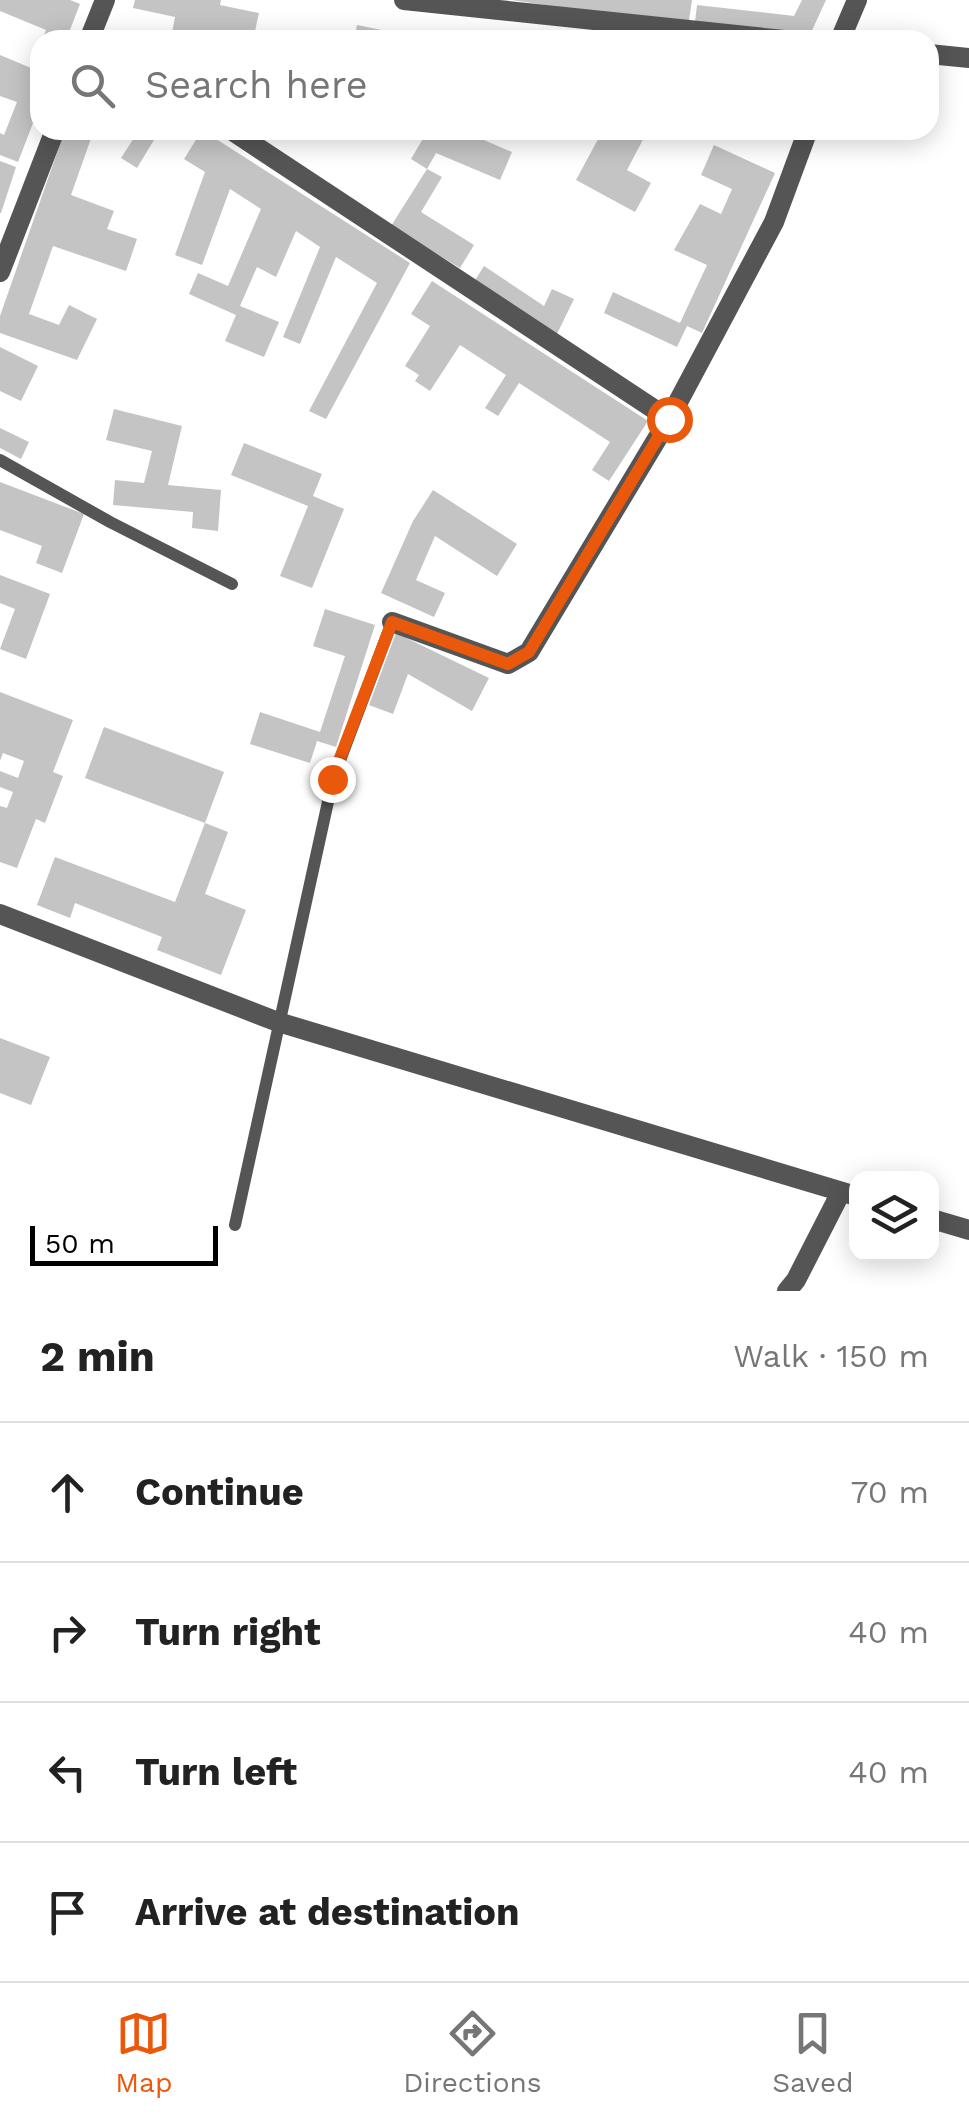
<!DOCTYPE html>
<html lang="en">
<head>
<meta charset="utf-8">
<style>
  body { margin:0; font-family:"Work Sans",sans-serif; background:#f6f6f6; color:#222 }
  .controls { position:absolute; right:30px; bottom:30px; display:grid; overflow:hidden; border-radius:20px; box-shadow:0 5px 25px #0003 }
  .controls button { width:90px; height:90px; display:grid; place-items:center; padding:0; border:0; border-bottom:2px solid #e0e0e0; background:#fff; color:#222; font:50px sans-serif }
  .scale { position:absolute; left:30px; bottom:25px; width:188px; box-sizing:border-box; padding-left:10px; border:5px solid #000; border-top:0; font-size:28px; line-height:35px; white-space:nowrap; color:#000; -webkit-text-stroke:8px #fff; paint-order:stroke }
  .stop { position:absolute; width:30px; height:30px; margin:-22px; border:8px solid #ea580c; border-radius:50%; background:#fff }
  .stop.end { background:#ea580c; border-color:#fff; box-shadow:0 2px 10px #0008 }
  .list { margin:0; padding:0; list-style:none }
  h2 { display:flex; justify-content:space-between; align-items:center; height:130px; margin:0; padding:0 40px; font-size:42px }
  h2 small { font-size:32px; font-weight:400; color:#767676 }
  .list li { display:grid; grid-template-columns:65px 1fr auto; gap:30px; align-items:center; box-sizing:border-box; height:140px; padding:0 40px; border-top:2px solid #e0e0e0 }
  .list b { display:block; font-size:38px; white-space:nowrap }
  .list em { font-size:32px; font-style:normal; color:#767676 }
  .icon { flex:none; width:55px; height:55px; fill:none; stroke:currentColor; stroke-width:2; stroke-linecap:round; stroke-linejoin:round }
  .map { position:relative; flex:none; width:969px; height:1291px; overflow:hidden }
  .search { position:absolute; background:#fff; box-shadow:0 5px 25px #0003; left:30px; right:30px; top:30px; height:110px; display:flex; align-items:center; gap:25px; box-sizing:border-box; padding:0 35px; border-radius:30px; color:#767676; font-size:38px }
  .sheet { height:690px; background:#fff }
  nav { display:flex; justify-content:space-around; align-items:center; box-sizing:border-box; height:140px; border-top:2px solid #e0e0e0; background:#fff; font-size:28px; color:#767676 }
  nav a { display:grid; justify-items:center; gap:5px }
  nav .on { color:#ea580c }
  .map>svg:first-child { display:block }
  .building { fill:#c4c4c4 }
  .lines { fill:none; stroke-linecap:round; stroke-linejoin:round }
  .lane { stroke:#555; stroke-width:12 }
  .street { stroke:#555; stroke-width:20 }
  .route { stroke:#ea580c; stroke-width:12 }
</style>
</head>
<body>
<div class="map">
<svg width="969" height="1291" viewBox="0 0 969 1291">
  <rect width="100%" height="100%" fill="#fff"/>
  <g class="building">
    <path d="M0 0H70L80 4 66 40H42L46 30 0 11Z"/>
    <path d="M135 0H221L220 5 259 13 253 40H203L172 33 175 17 133 8Z"/>
    <path d="M512 0H692L688 27Z"/>
    <path d="M802 0H826L809 37 695 22 697 5 794 16Z"/>
    <path d="M357 25 421 38V40H354Z"/>
    <path d="M40 46V105L18 162 0 155V133L4 135 17 102 0 96V55L31 68Z"/>
    <path d="M65 130H94L71 195 114 211 107 229 137 239 126 271 53 246 29 314 59 325 69 305 97 319 77 360 0 333V316Z"/>
    <path d="M139 130H160L137 168 121 158Z"/>
    <path d="M202 130 410 263 326 419 309 411 377 283 336 257 300 344 283 337 320 247 296 231 276 277 257 267 240 306 279 322 264 357 225 341 236 315 189 294 198 273 228 286 261 209 230 189 202 265 175 255 205 172 184 159Z"/>
    <path d="M428 130H461L512 152 500 180 436 153 427 169 411 159Z"/>
    <path d="M603 130H648L627 170 651 183 635 212 576 180Z"/>
    <path d="M714 145 775 173 702 333 687 326 677 347 604 313 613 292 680 323 707 265 674 250 700 204 721 214 732 189 701 175Z"/>
    <path d="M0 161 16 167 1 213H0Z"/>
    <path d="M427 169 442 177 421 212 474 245 460 268 391 226Z"/>
    <path d="M484 266 544 306 552 289 574 299 557 334 474 282Z"/>
    <path d="M432 281 648 421 609 481 592 470 610 442 519 383 498 416 485 408 506 375 460 345 430 391 415 381 419 375 405 366 430 326 411 314Z"/>
    <path d="M0 347 38 366 21 401 0 391Z"/>
    <path d="M114 409 182 426 168 485 221 490 218 531 192 528 193 512 113 505 115 480 144 483 152 451 106 440Z"/>
    <path d="M0 428 29 442 21 459 0 448Z"/>
    <path d="M244 443 322 474 313 496 344 509 312 588 280 576 308 506 231 475Z"/>
    <path d="M0 482 84 514 62 573 36 563 42 546 0 530Z"/>
    <path d="M433 490 517 544 497 576 435 536 416 580 445 593 434 617 381 593 413 521Z"/>
    <path d="M0 575 50 594 26 659 0 649 15 609 0 603Z"/>
    <path d="M325 609 375 625 336 747 317 741 310 763 250 744 260 712 320 732 345 656 313 646Z"/>
    <path d="M396 633 489 678 472 711 408 674 393 714 369 705Z"/>
    <path d="M0 692 73 720 53 772 63 776 45 823 36 819 17 868 0 862V806L7 808 13 792 0 787V771L18 778 24 761 3 753 0 761Z"/>
    <path d="M104 727 224 772 205 823 85 778Z"/>
    <path d="M205 823 228 832 205 894 246 910 221 975 157 950 162 937 75 903 70 918 37 905 55 857 175 902Z"/>
    <path d="M0 1038 50 1057 31 1105 0 1093Z"/>
  </g>
  <g class="lines">
    <g class="lane">
      <path d="M0 460 110 522 232 584"/>
      <path d="M235 1225 333 779 392 622"/>
    </g>
    <g class="street">
      <path d="M404 0 784 40"/>
      <path d="M89 40 105 0"/>
      <path d="M840 40 857 0"/>
      <path d="M929 54 969 58"/>
      <path d="M231 130 669 419"/>
      <path d="M0 272 55 130"/>
      <path d="M392 622 508 664 529 652 669 419 774 222 808 130"/>
      <path d="M0 914 278 1022 856 1196"/>
      <path d="M932 1219 969 1230"/>
      <path d="M787 1291 796 1280 841 1192"/>
    </g>
  </g>
  <g class="lines">
    <path class="route" d="M332 779 392 622 508 664 529 652 669 419"/>
  </g>
</svg>
<div class="controls">
<button><svg class="icon" aria-label="layers" viewBox="0 0 24 24"><path d="M12 4l9 5-9 5-9-5zM3 14l9 5 9-5"/></svg></button>
</div>
<div class="scale">50 m</div>
<div class="stop" style="left:669px;top:419px"></div>
<div class="stop end" style="left:332px;top:779px"></div>
<div class="search"><svg class="icon" aria-label="search" viewBox="0 0 24 24"><circle cx="10" cy="10" r="6"/><path d="M15 15l6 6"/></svg>Search here</div>
</div>
<section class="sheet">
<h2>2 min<small>Walk · 150 m</small></h2>
<ul class="list">
<li><svg class="icon" aria-label="ahead" viewBox="0 0 24 24"><path d="M12 20V5M6 11l6-6 6 6"/></svg><div><b>Continue</b></div><em>70 m</em></li>
<li><svg class="icon" aria-label="right" viewBox="0 0 24 24"><path d="M7 20v-9h11M14 6l5 5-5 5"/></svg><div><b>Turn right</b></div><em>40 m</em></li>
<li><svg class="icon" aria-label="left" viewBox="0 0 24 24"><path d="M17 20v-9H6M10 6l-5 5 5 5"/></svg><div><b>Turn left</b></div><em>40 m</em></li>
<li><svg class="icon" aria-label="arrive" viewBox="0 0 24 24"><path d="M6 21V4h12l-3 4 3 4H6"/></svg><div><b>Arrive at destination</b></div></li>
</ul>
</section>
<nav>
<a class="on"><svg class="icon" aria-label="map" viewBox="0 0 24 24"><path d="M3 6l6-2 6 2 6-2v14l-6 2-6-2-6 2zM9 4v14M15 6v14"/></svg>Map</a>
<a><svg class="icon" aria-label="directions" viewBox="0 0 24 24"><path d="M12 3l9 9-9 9-9-9zM9 14v-3h6M13 9l2 2-2 2"/></svg>Directions</a>
<a><svg class="icon" aria-label="saved" viewBox="0 0 24 24"><path d="M7 4h10v16l-5-4-5 4z"/></svg>Saved</a>
</nav>
</body>
</html>
